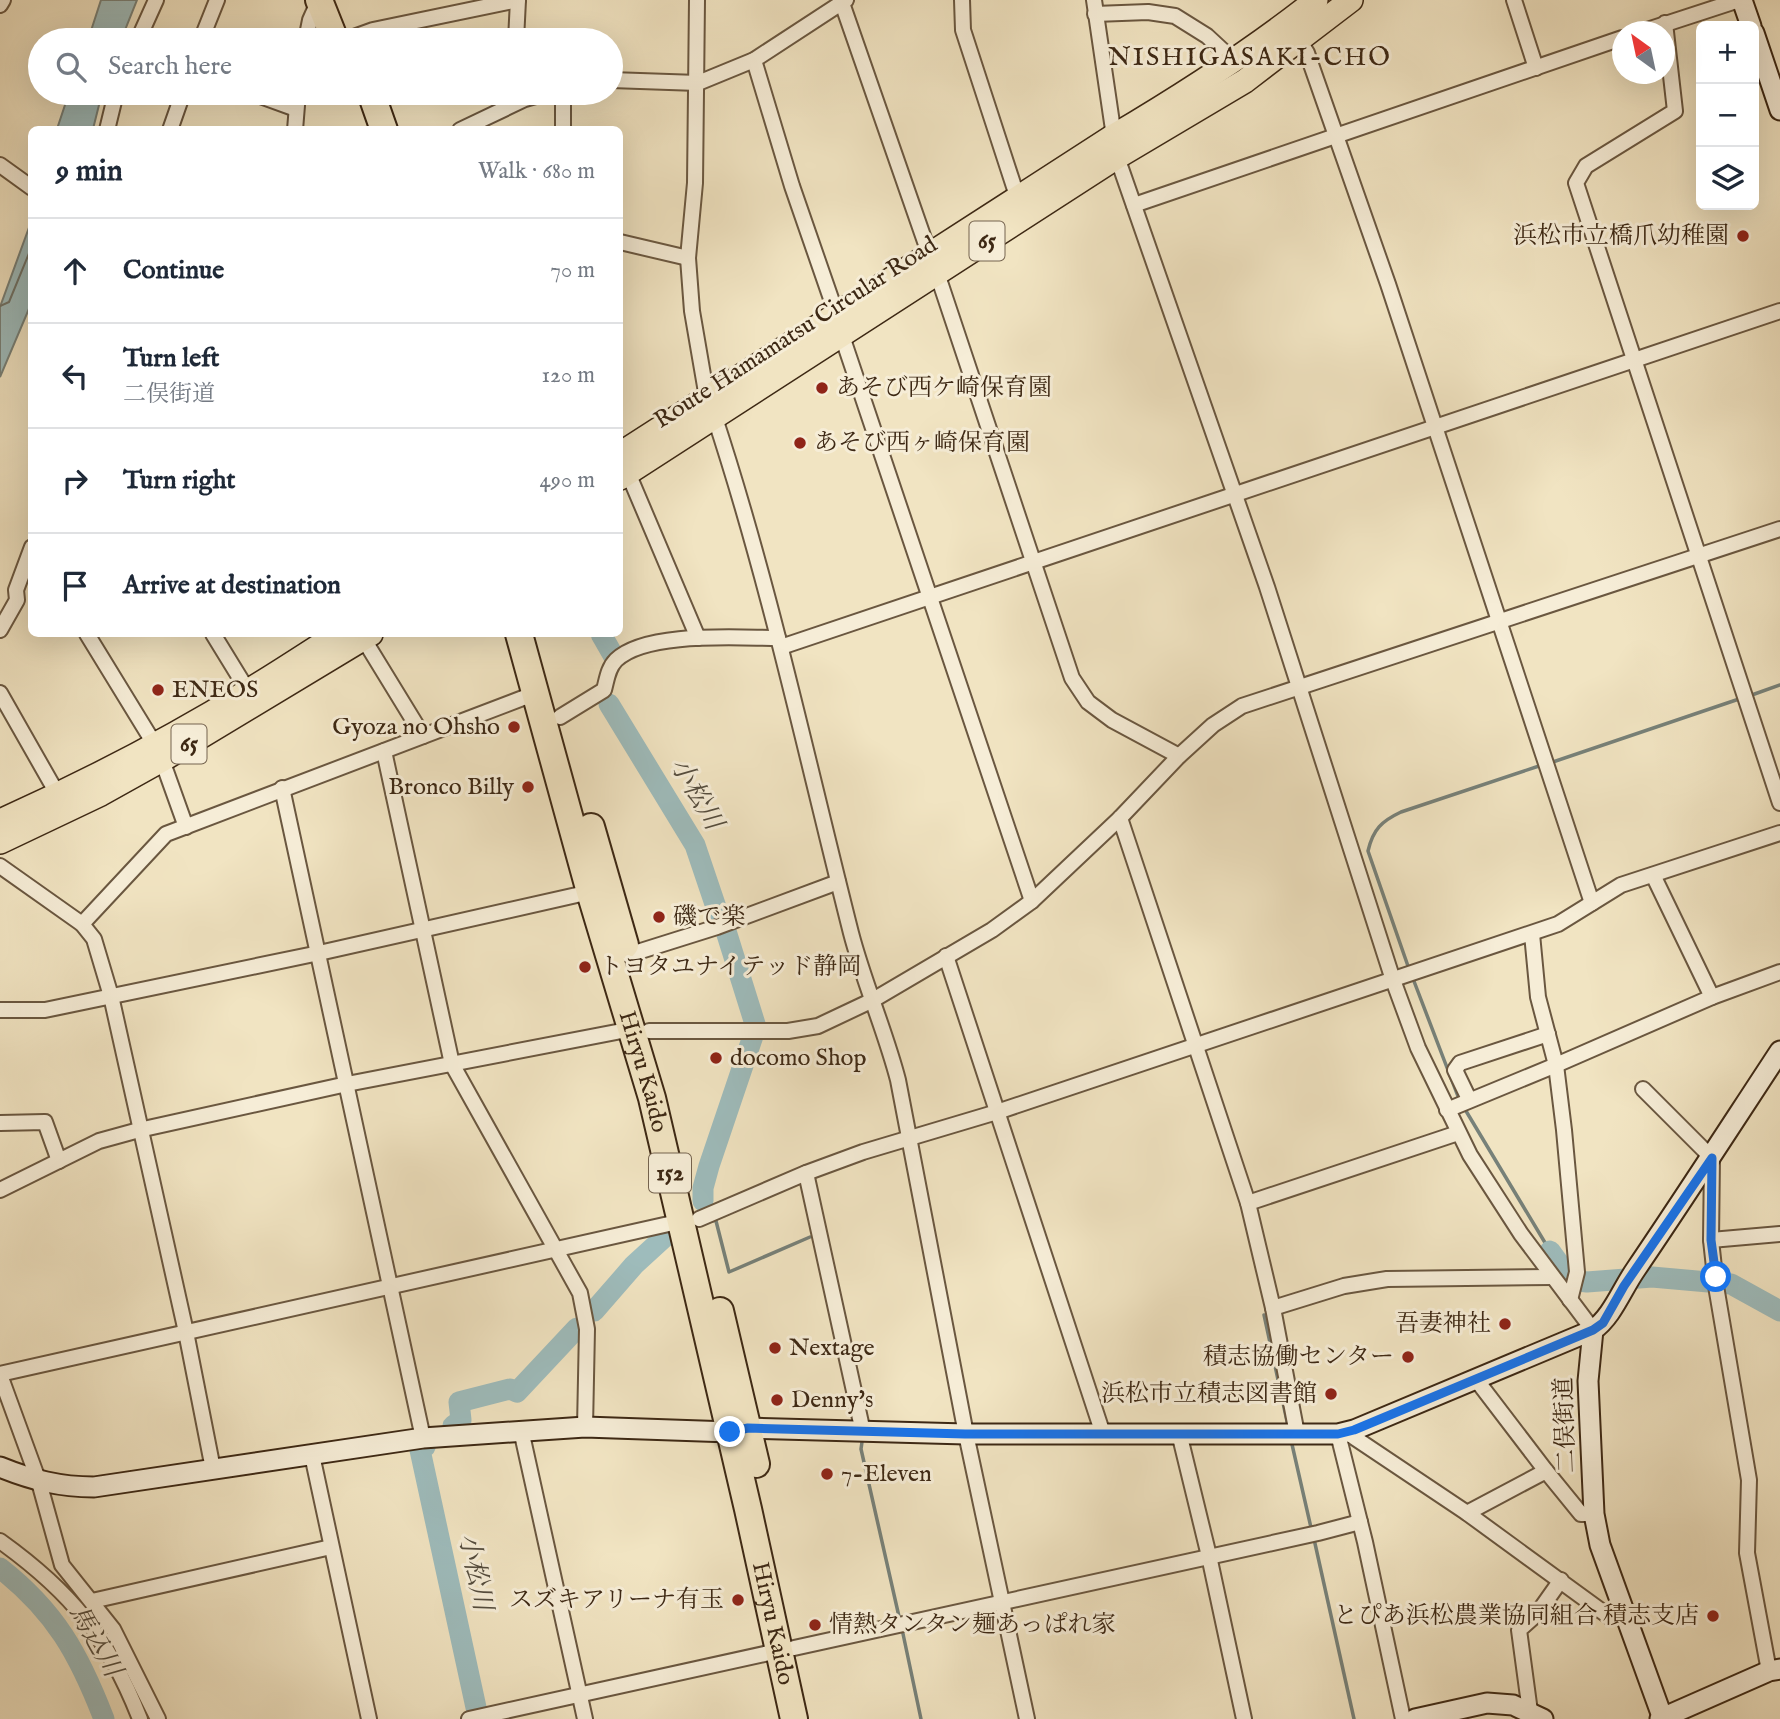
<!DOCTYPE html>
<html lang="en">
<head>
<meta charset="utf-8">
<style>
  body { margin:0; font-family:"IM FELL English","Noto Serif JP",serif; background:#f6f6f7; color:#1f2937 }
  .controls { position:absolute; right:21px; top:21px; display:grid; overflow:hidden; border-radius:10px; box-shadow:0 7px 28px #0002 }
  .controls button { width:63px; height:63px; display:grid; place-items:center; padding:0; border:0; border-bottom:2px solid #e0e1e3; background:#fff; color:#1f2937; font:35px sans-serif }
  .compass { position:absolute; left:1612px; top:21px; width:63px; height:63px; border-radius:50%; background:#fff; box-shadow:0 7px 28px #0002; rotate:327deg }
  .stop { position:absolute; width:21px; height:21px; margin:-16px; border:5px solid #1a73e8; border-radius:50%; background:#fff }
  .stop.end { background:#1a73e8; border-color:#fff; box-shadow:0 2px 7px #0008 }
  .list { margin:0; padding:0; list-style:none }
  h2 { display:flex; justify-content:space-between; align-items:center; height:91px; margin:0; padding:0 28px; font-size:30px }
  h2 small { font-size:23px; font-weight:400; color:#747a83 }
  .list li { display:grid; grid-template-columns:46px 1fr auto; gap:21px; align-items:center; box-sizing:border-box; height:105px; padding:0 28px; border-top:2px solid #e0e1e3 }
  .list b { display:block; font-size:26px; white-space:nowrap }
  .list p { margin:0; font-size:23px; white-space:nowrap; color:#747a83 }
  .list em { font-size:23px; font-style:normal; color:#747a83 }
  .icon { flex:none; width:38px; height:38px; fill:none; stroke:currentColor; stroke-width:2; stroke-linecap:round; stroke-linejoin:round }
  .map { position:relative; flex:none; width:1780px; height:1719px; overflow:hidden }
  .search { position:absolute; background:#fff; box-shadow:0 7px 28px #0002; left:28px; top:28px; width:595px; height:77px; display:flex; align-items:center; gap:18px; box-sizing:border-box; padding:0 24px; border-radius:38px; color:#747a83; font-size:26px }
  .panel { position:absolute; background:#fff; box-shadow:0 7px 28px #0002; left:28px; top:126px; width:595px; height:511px; border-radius:10px }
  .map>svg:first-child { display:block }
  .water { fill:#9ebcbc; stroke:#778179; stroke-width:2 }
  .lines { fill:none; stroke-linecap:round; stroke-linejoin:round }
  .shore { stroke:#6e7268; stroke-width:2 }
  .stream { stroke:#778179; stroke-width:3.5 }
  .river { stroke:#9ebcbc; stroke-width:21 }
  .street-casing { stroke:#6a5740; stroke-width:18 }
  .secondary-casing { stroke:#3d2814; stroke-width:23 }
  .primary-casing { stroke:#3d2814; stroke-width:26 }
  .highway-casing { stroke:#3d2814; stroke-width:30 }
  .street { stroke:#f6edd7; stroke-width:14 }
  .secondary { stroke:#f6edd7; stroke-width:19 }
  .primary { stroke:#f1e4c2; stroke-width:23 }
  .highway { stroke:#f1e4c2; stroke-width:26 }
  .route { stroke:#1a73e8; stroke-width:9 }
  .poi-dot { fill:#8f2418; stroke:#f6edd7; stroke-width:2.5 }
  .labels { text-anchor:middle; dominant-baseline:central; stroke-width:6; stroke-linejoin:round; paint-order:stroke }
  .shield { fill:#f6edd7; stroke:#74634e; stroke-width:2 }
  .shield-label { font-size:23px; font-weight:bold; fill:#3d2814 }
  .poi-label { font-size:24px; fill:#3d2814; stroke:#f6edd7; text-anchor:start }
  .street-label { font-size:24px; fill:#3d2814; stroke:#f6edd7 }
  .neighbourhood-label { font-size:26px; letter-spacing:2px; fill:#3d2814; stroke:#f6edd7 }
  .water-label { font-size:26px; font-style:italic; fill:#554d3e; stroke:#f6edd7 }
</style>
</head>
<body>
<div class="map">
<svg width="1780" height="1719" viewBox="0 0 1780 1719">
  <rect width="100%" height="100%" fill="#f1e4c2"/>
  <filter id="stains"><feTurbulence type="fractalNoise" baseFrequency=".00286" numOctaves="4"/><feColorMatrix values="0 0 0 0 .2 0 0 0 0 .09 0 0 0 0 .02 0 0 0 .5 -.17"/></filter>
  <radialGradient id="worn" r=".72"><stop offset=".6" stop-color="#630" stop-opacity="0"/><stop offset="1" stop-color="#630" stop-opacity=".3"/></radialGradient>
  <g class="water">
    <path d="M101 0H137L121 40H88Z"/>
    <path d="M69 93H102L93 129H57Z"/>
    <path d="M31 222V304L0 377V307Z"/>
  </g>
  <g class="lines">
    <path class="shore" d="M0 306 9 302 32 246"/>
    <g class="stream">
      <path d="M1749 696 1780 685"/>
      <path d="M1550 763 1742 698"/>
      <path d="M1409 969 1368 851C1373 829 1382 821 1401 812L1542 765"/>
      <path d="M1412 976 1459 1099"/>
      <path d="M1463 1106 1550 1251"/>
      <path d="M709 1220 716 1221 729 1272 810 1237"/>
      <path d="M1264 1315 1288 1426"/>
      <path d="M1291 1440 1312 1532"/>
      <path d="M862 1442 861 1449 900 1621"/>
      <path d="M1314 1539 1354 1719"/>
      <path d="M902 1629 921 1719"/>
    </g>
    <g class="river">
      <path d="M601 634 613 655"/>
      <path d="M609 704 695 845 720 919"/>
      <path d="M725 928 755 1024"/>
      <path d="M703 1201V1188L709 1166 753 1036"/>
      <path d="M1550 1251 1571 1280 1587 1282 1652 1277 1731 1284 1780 1311"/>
      <path d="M594 1311 634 1265 669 1233"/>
      <path d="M453 1426 461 1420 459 1402 510 1389 517 1392 577 1328"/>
      <path d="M425 1447 420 1450 477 1712"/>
      <path d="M0 1568C55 1611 79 1654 104 1719"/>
    </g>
    <defs>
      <g id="street">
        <path d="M697 0 695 183 688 258 692 311 707 398"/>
        <path d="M962 0 963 30 1018 199"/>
        <path d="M1094 0 1117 157 1267 587 1393 980 1418 1048 1470 1155 1521 1234 1593 1330"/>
        <path d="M1514 0 1536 68"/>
        <path d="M842 3 930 256"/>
        <path d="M0 5 3 0"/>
        <path d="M1095 14 1148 12 1175 16 1207 36 1234 61"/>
        <path d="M1665 23 1675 111 1586 166 1576 183 1780 803"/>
        <path d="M1641 32 1739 0"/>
        <path d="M351 38 373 30 518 0"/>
        <path d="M138 40 156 0"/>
        <path d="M201 40 217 0"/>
        <path d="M306 40 310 20 319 0"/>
        <path d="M516 40 518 0"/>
        <path d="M1299 40 1307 53 1388 284 1592 903"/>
        <path d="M754 60 792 186 837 316"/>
        <path d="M611 80 698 83 754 60 846 0"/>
        <path d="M252 93 296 109"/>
        <path d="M563 93V130"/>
        <path d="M107 130 116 93"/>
        <path d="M170 130 183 93"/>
        <path d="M295 130 298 93"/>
        <path d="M460 130 525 99 546 93"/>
        <path d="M0 165 32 188"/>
        <path d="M1134 205 1622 38"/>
        <path d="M620 242 688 258"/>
        <path d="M937 273 1072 678 1088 702 1112 720 1179 756"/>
        <path d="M841 333 1032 901"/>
        <path d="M714 415C770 585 807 760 851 933 864 983 885 1030 898 1080L966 1434 1027 1719"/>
        <path d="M628 473 698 638"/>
        <path d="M0 630 17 600 16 590 32 547"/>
        <path d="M87 634 155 745"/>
        <path d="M213 634 248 691"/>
        <path d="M363 638 423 736"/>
        <path d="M781 647 1780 311"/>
        <path d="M0 693 58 795"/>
        <path d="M560 717 604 690C607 679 608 668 616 660 646 631 737 638 778 638"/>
        <path d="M384 751 452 1064 580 1293 587 1329 585 1427"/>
        <path d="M162 760 186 827"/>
        <path d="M282 788 423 1438"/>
        <path d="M1120 818 1248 1203 1273 1308 1297 1434"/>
        <path d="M0 866 82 924 94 939 111 996 186 1332 213 1469"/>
        <path d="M1653 875 1712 997"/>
        <path d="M82 924 166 834 536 693"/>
        <path d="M1532 934 1538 997 1556 1065 1564 1130 1577 1272 1570 1300"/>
        <path d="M628 955 717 927 838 882"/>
        <path d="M946 956 1103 1434"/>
        <path d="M0 1010H45L319 953 590 892"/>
        <path d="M649 1031H788L818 1026 873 1000 992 930 1032 901 1120 818 1179 756 1213 725 1242 706 1780 529"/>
        <path d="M1643 1089 1712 1158 1711 1240 1716 1286 1749 1480 1747 1553 1769 1671"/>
        <path d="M1469 1099 1455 1070 1460 1063 1548 1034"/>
        <path d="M1447 1110 1556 1065 1712 997 1780 972"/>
        <path d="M0 1123 45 1122 59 1161"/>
        <path d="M806 1173 863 1432"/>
        <path d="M0 1190 99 1141 139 1130 347 1084 632 1029"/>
        <path d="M1248 1203 1458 1133"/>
        <path d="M699 1219 806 1173 863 1152 997 1112 1558 924 1621 885 1780 833"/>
        <path d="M1711 1240 1780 1234"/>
        <path d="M1273 1308 1344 1286 1387 1279 1552 1277"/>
        <path d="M0 1374 682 1221"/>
        <path d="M0 1375 39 1482 62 1565 113 1629 158 1719"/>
        <path d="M1475 1378 1546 1471"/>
        <path d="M521 1430 585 1719"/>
        <path d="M1346 1432 1467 1513 1611 1618 1625 1615"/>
        <path d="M1179 1433 1209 1556 1244 1719"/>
        <path d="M1338 1434 1365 1542 1403 1719"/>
        <path d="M312 1455 369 1719"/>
        <path d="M1467 1513 1546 1471 1581 1514H1594"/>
        <path d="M0 1541C71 1592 108 1637 140 1719"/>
        <path d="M92 1601 331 1547"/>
        <path d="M794 1648 1318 1533 1360 1522"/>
        <path d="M469 1719 778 1651"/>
        <path d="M1531 1719 1519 1630 1537 1614 1561 1580"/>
      </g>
      <g id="secondary">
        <path d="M1742 0 1751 26"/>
        <path d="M1754 33 1780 110"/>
        <path d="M0 1467C32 1480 60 1487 94 1487L423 1438 585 1427 730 1432 748 1428 966 1434H1338L1354 1430 1593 1330"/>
        <path d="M1415 1719 1487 1703 1513 1705 1543 1719"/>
        <path d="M1660 1719 1769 1671 1780 1669"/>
        <path d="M1663 1719 1600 1545 1594 1514 1588 1381 1593 1330C1612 1317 1622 1289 1636 1269 1685 1197 1732 1124 1780 1051"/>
      </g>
      <g id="primary">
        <path d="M620 454 1112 137C1183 95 1252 51 1316 0"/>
        <path d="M620 478 1117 157 1245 81 1351 0"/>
        <path d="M0 821C85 783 168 740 248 691 278 673 308 653 338 634"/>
        <path d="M0 842 101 794 162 760 371 634"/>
      </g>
      <g id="highway">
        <path d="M319 0 335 40"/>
        <path d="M371 93 384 130"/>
        <path id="s1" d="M519 634 590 892 652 1098 748 1509 794 1719"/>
        <path d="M591 827 625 945"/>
        <path d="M720 1311 756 1464"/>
      </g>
    </defs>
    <use href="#street" class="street-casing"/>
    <use href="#secondary" class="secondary-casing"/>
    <use href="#primary" class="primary-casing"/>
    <use href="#highway" class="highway-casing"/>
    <use href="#street" class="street"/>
    <use href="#secondary" class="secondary"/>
    <use href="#primary" class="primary"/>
    <use href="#highway" class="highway"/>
  </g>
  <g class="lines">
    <path class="route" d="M730 1432 748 1428 965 1434H1338L1354 1430 1593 1330 1603 1323 1624 1286 1712 1158 1711 1240 1716 1277"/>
  </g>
  <g class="poi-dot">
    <circle cx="1743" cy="236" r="7"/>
    <circle cx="822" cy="388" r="7"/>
    <circle cx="800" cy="443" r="7"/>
    <circle cx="158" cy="690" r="7"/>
    <circle cx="514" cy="727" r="7"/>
    <circle cx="528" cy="787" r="7"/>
    <circle cx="659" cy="917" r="7"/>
    <circle cx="585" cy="967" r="7"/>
    <circle cx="716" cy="1058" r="7"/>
    <circle cx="1505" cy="1324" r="7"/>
    <circle cx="775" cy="1348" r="7"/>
    <circle cx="1408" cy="1357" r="7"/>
    <circle cx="1331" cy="1394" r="7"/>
    <circle cx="777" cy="1400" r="7"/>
    <circle cx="827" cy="1474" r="7"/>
    <circle cx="738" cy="1600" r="7"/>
    <circle cx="1713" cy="1616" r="7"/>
    <circle cx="815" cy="1625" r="7"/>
  </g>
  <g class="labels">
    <g class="shield">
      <rect x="969.5" y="221.5" width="35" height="39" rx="5"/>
      <rect x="171.5" y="724.5" width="35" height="39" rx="5"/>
      <rect x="649" y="1153.5" width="42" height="39" rx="5"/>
    </g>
    <g class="shield-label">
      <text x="987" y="241">65</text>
      <text x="189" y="744">65</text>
      <text x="670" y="1173">152</text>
    </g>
    <g class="poi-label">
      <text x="1729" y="236" text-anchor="end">浜松市立橋爪幼稚園</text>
      <text x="836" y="388">あそび西ケ崎保育園</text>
      <text x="814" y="443">あそび西ヶ崎保育園</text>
      <text x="172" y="690">ENEOS</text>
      <text x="500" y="727" text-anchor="end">Gyoza no Ohsho</text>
      <text x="514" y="787" text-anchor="end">Bronco Billy</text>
      <text x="673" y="917">磯で楽</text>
      <text x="599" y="967">トヨタユナイテッド静岡</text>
      <text x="730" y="1058">docomo Shop</text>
      <text x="1491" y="1324" text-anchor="end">吾妻神社</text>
      <text x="789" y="1348">Nextage</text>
      <text x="1394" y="1357" text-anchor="end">積志協働センター</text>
      <text x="1317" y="1394" text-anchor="end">浜松市立積志図書館</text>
      <text x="791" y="1400">Denny's</text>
      <text x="841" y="1474">7-Eleven</text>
      <text x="724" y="1600" text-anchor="end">スズキアリーナ有玉</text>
      <text x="1699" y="1616" text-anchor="end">とぴあ浜松農業協同組合 積志支店</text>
      <text x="829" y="1625">情熱タンタン麺あっぱれ家</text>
    </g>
    <g class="street-label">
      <text transform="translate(796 333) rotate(-33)">Route Hamamatsu Circular Road</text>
      <text stroke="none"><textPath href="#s1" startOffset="455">Hiryu Kaido</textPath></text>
      <text transform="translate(1566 1425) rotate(-92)">二俣街道</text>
      <text stroke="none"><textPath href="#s1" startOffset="1022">Hiryu Kaido</textPath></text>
    </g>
    <g class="neighbourhood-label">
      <text x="1250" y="57">NISHIGASAKI-CHO</text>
    </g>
    <g class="water-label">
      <text transform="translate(696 794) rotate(60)">小松川</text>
      <text transform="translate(475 1572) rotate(78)">小松川</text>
      <text transform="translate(95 1641) rotate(60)">馬込川</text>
    </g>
  </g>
  <rect width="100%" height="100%" filter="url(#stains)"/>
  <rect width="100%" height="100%" fill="url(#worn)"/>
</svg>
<div class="controls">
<button>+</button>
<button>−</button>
<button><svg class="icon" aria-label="layers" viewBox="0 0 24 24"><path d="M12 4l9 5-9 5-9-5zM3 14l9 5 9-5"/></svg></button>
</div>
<svg class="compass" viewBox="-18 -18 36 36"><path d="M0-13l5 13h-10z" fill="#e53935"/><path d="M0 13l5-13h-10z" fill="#747a83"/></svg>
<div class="stop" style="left:1716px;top:1277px"></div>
<div class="stop end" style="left:730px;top:1432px"></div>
<div class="search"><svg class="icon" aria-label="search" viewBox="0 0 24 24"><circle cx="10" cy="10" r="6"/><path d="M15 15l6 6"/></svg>Search here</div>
<section class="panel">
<h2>9 min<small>Walk · 680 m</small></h2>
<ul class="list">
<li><svg class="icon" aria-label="ahead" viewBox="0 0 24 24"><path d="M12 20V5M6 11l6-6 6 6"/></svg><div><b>Continue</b></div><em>70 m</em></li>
<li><svg class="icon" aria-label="left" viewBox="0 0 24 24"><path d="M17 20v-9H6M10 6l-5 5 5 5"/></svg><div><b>Turn left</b><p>二俣街道</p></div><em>120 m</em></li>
<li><svg class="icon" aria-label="right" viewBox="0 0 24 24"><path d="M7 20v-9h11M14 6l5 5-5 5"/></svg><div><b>Turn right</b></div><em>490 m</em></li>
<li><svg class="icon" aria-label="arrive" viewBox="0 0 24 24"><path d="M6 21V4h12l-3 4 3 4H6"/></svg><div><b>Arrive at destination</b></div></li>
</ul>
</section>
</div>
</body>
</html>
